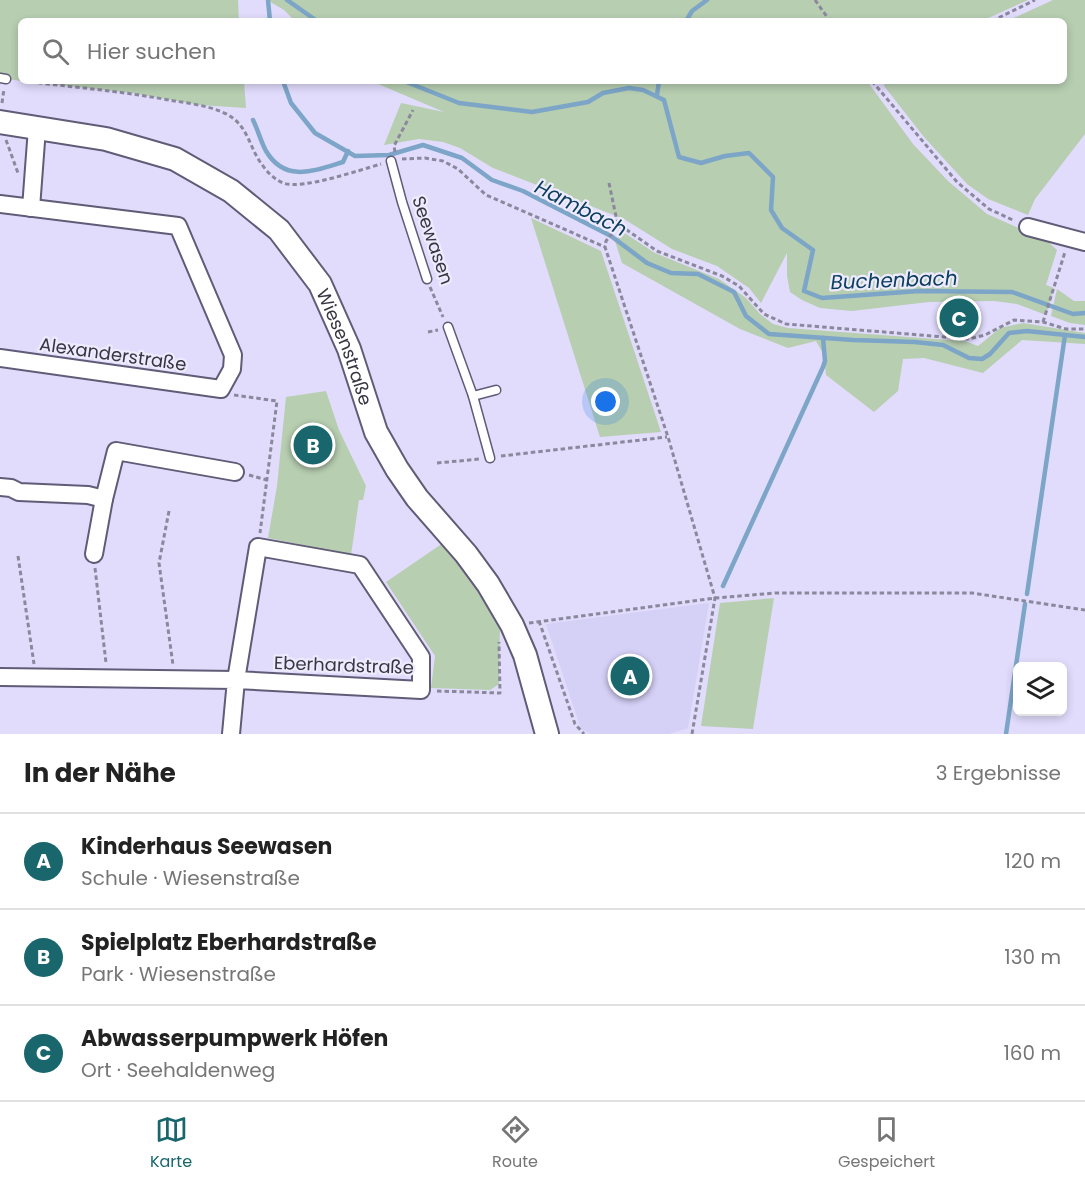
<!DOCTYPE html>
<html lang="de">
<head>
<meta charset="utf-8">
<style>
  body { margin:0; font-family:Poppins,sans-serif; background:#f2f2f2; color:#222 }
  .controls { position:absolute; right:18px; bottom:18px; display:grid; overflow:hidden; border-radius:9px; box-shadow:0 3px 9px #0003 }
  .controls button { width:54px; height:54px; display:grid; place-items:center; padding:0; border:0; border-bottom:2px solid #e0e0e0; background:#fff; color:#222; font:30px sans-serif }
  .you { position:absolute; left:606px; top:402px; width:21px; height:21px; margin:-15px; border:4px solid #fff; border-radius:50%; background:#1a73e8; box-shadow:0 0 0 9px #1a73e833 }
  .badge { display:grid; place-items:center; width:39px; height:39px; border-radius:50%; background:#19676c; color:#fff; font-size:20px; font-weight:700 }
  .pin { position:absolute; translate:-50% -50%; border:3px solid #fff; box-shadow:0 2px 6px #0006 }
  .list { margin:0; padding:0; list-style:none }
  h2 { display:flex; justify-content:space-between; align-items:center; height:78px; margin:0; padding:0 24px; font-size:26px }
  h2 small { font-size:20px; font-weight:400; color:#767676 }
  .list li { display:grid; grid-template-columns:39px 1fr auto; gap:18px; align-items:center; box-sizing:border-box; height:96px; padding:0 24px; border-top:2px solid #e0e0e0 }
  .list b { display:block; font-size:22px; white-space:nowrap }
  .list p { margin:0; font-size:20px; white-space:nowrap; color:#767676 }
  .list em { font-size:20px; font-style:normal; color:#767676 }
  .icon { flex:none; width:33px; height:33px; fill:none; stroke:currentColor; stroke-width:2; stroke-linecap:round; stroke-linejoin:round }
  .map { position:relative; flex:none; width:1085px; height:734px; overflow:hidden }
  .search { position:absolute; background:#fff; box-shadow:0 3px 9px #0003; left:18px; right:18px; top:18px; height:66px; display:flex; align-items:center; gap:15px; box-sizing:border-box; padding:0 21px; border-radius:9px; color:#767676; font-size:22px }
  .sheet { height:366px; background:#fff }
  nav { display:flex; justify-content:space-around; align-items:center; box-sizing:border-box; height:84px; border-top:2px solid #e0e0e0; background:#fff; font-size:16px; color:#767676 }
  nav a { display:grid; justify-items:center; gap:3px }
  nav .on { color:#19676c }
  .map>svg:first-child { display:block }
  .built { fill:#d5d0f6 }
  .green { fill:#b7ceb1 }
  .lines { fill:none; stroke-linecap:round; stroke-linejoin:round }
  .stream { stroke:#7ca5c7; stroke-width:4.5 }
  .lane-casing { stroke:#605b76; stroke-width:11 }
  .street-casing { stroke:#605b76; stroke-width:20 }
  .secondary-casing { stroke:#605b76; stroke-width:26 }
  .path { stroke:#8b889e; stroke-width:3; stroke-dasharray:4.5 3; stroke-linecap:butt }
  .lane { stroke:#fff; stroke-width:8 }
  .street { stroke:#fff; stroke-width:16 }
  .secondary { stroke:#fff; stroke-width:22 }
  .labels { text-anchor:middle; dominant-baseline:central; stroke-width:4.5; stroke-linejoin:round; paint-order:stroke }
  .street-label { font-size:18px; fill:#383642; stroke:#eeebfe }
  .water-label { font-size:20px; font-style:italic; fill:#0c3e60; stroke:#eeebfe }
</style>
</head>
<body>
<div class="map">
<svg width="1085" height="734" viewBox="0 0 1085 734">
  <rect width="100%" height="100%" fill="#e1dcfc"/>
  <path class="built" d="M709 603 688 728 669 734H591L581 729 546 624Z"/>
  <g class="green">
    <path d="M0 0H238L239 21H21V81L0 78Z"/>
    <path d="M267 0H1028L982 21H295L284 10Z"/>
    <path d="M1053 0H1085V134L1035 199 1028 215 988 199 967 184 924 137 884 86 885 81H1064V21H1007Z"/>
    <path d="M23 81H244L246 108 200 105 132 93Z"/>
    <path d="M371 81H867L913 144 948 181 987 214 1046 240 1057 250 1046 285 1054 288 1046 315 1017 304 994 301 929 302 852 311 820 308 802 300 790 292 787 276V253L761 303 749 288 717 266 672 249 624 219 493 168 460 148 443 142 419 139 384 145 401 103 444 112Z"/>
    <path d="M531 218 601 251 661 432 600 437Z"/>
    <path d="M623 232 655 253 719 279 746 298 760 314 773 324 788 328 935 339 965 341 978 346 1000 328 1023 323 1085 333V344L1022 340 983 373 924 358 903 359 898 391 874 412 826 375 824 355 816 341 788 348 740 329 622 263 615 241Z"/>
    <path d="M1057 289 1074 301H1085V325L1070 323 1051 316Z"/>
    <path d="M326 391 339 430 366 486 363 500H359L351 555 268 538 277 486 286 397Z"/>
    <path d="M443 543 500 623 499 684 490 690 431 688 435 656 386 582Z"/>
    <path d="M774 598 753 729 701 726 720 603Z"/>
  </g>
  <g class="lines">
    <g class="stream">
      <path d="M268 0 270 21"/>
      <path d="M287 0 317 21"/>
      <path d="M686 21 692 11 707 0"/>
      <path d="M283 81 291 103 315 133 355 156 389 155 423 145 462 158 492 180 523 191 611 236 647 263 671 273 698 274 734 292 746 316 769 334 853 340 915 342 943 345 969 358 982 359 990 354 1009 333 1027 331 1085 337"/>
      <path d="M404 81 459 103 532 112 588 102 603 93 629 88 643 90 664 100 679 157 701 163 725 156 749 153 773 177 771 210 782 228 813 250 804 291 822 298 919 291 1012 292 1073 314 1085 313"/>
      <path d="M657 95 659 81"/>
      <path d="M253 120C258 130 261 142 266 151 285 183 314 171 343 162L348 151"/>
      <path d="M723 586 823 367 825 361 823 338"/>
      <path d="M1027 594 1065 335"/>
      <path d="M1006 734 1025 604"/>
    </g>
    <defs>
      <g id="lane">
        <path d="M0 78 6 79"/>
        <path d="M391 161 402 202 427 279"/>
        <path d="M448 327 473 396"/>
        <path d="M490 458 473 396 496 390"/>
      </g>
      <g id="street">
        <path d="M0 204 178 226 233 355 232 369 221 389 0 358"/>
        <path d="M31 208 37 128"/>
        <path d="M1028 227 1085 242"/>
        <path d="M0 487 11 488 19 492 88 495 104 499"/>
        <path d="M94 554 104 499 116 451 235 472"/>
        <path d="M0 677 236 680 421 690V657L360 565 258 547 236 680 231 734"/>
      </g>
      <g id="secondary">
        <path id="s1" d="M0 122 106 139 175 159 231 191 279 230 320 284 349 349 376 432 397 469 417 498 466 554 488 584 512 625 525 655 547 734"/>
      </g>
    </defs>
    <use href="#lane" class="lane-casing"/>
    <use href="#street" class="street-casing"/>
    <use href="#secondary" class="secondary-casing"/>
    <g class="path">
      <path d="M815 0 830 21"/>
      <path d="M992 21 1035 0"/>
      <path d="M23 81C72 87 120 91 169 100 186 103 206 105 222 112 240 119 246 133 253 149 259 162 269 177 283 183 303 190 359 170 381 164"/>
      <path d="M872 81 957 182 989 209 1015 221"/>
      <path d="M2 103 4 89"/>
      <path d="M6 140 18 173"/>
      <path d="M395 152 394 146 413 110"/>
      <path d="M402 159 425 158 443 161 458 169 486 195 605 247"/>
      <path d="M609 183 618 226"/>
      <path d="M430 287 443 317"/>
      <path d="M1043 322 1065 252"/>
      <path d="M428 332 438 330"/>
      <path d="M234 395 277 401 260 533"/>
      <path d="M501 456 667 437"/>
      <path d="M437 463 480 459"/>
      <path d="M249 475 267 480"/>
      <path d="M169 511 159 563 173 665"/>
      <path d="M18 556 34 664"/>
      <path d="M95 568 106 663"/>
      <path d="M539 621 575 724 584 734"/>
      <path d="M529 623 715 598 775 593H972L1085 610"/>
      <path d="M437 691 500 693 499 642"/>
      <path d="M692 734 715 598 668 437 605 247 606 241 618 226 624 228 657 251 722 276 739 286 764 314 786 324 969 339 985 335 1014 320 1043 322 1066 329H1085"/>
    </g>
    <use href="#lane" class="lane"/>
    <use href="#street" class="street"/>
    <use href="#secondary" class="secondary"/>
  </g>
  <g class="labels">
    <g class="street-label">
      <text transform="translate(433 240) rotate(71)">Seewasen</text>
      <text stroke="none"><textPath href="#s1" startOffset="441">Wiesenstraße</textPath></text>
      <text transform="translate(113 354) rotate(8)">Alexanderstraße</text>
      <text transform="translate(344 665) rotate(2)">Eberhardstraße</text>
    </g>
    <g class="water-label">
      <text transform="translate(581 208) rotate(27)">Hambach</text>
      <text transform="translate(894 280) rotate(-2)">Buchenbach</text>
    </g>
  </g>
</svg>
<div class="controls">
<button><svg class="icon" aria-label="layers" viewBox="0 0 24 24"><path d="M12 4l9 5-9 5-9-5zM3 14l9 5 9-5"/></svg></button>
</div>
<div class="you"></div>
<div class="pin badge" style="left:630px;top:676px">A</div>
<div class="pin badge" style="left:313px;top:445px">B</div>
<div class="pin badge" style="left:959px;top:318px">C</div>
<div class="search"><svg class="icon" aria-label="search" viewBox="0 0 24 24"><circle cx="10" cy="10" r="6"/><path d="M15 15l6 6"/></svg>Hier suchen</div>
</div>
<section class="sheet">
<h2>In der Nähe<small>3 Ergebnisse</small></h2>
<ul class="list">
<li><span class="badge">A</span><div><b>Kinderhaus Seewasen</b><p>Schule · Wiesenstraße</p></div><em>120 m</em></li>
<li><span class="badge">B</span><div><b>Spielplatz Eberhardstraße</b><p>Park · Wiesenstraße</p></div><em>130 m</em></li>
<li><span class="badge">C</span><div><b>Abwasserpumpwerk Höfen</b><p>Ort · Seehaldenweg</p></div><em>160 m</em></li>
</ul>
</section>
<nav>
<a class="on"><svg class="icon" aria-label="map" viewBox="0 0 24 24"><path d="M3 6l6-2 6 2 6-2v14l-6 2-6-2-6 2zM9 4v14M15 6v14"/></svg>Karte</a>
<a><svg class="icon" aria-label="directions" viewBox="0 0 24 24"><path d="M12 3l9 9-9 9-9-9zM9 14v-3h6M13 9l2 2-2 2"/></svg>Route</a>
<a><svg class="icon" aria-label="saved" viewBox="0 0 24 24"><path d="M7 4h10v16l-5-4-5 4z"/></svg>Gespeichert</a>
</nav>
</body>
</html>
